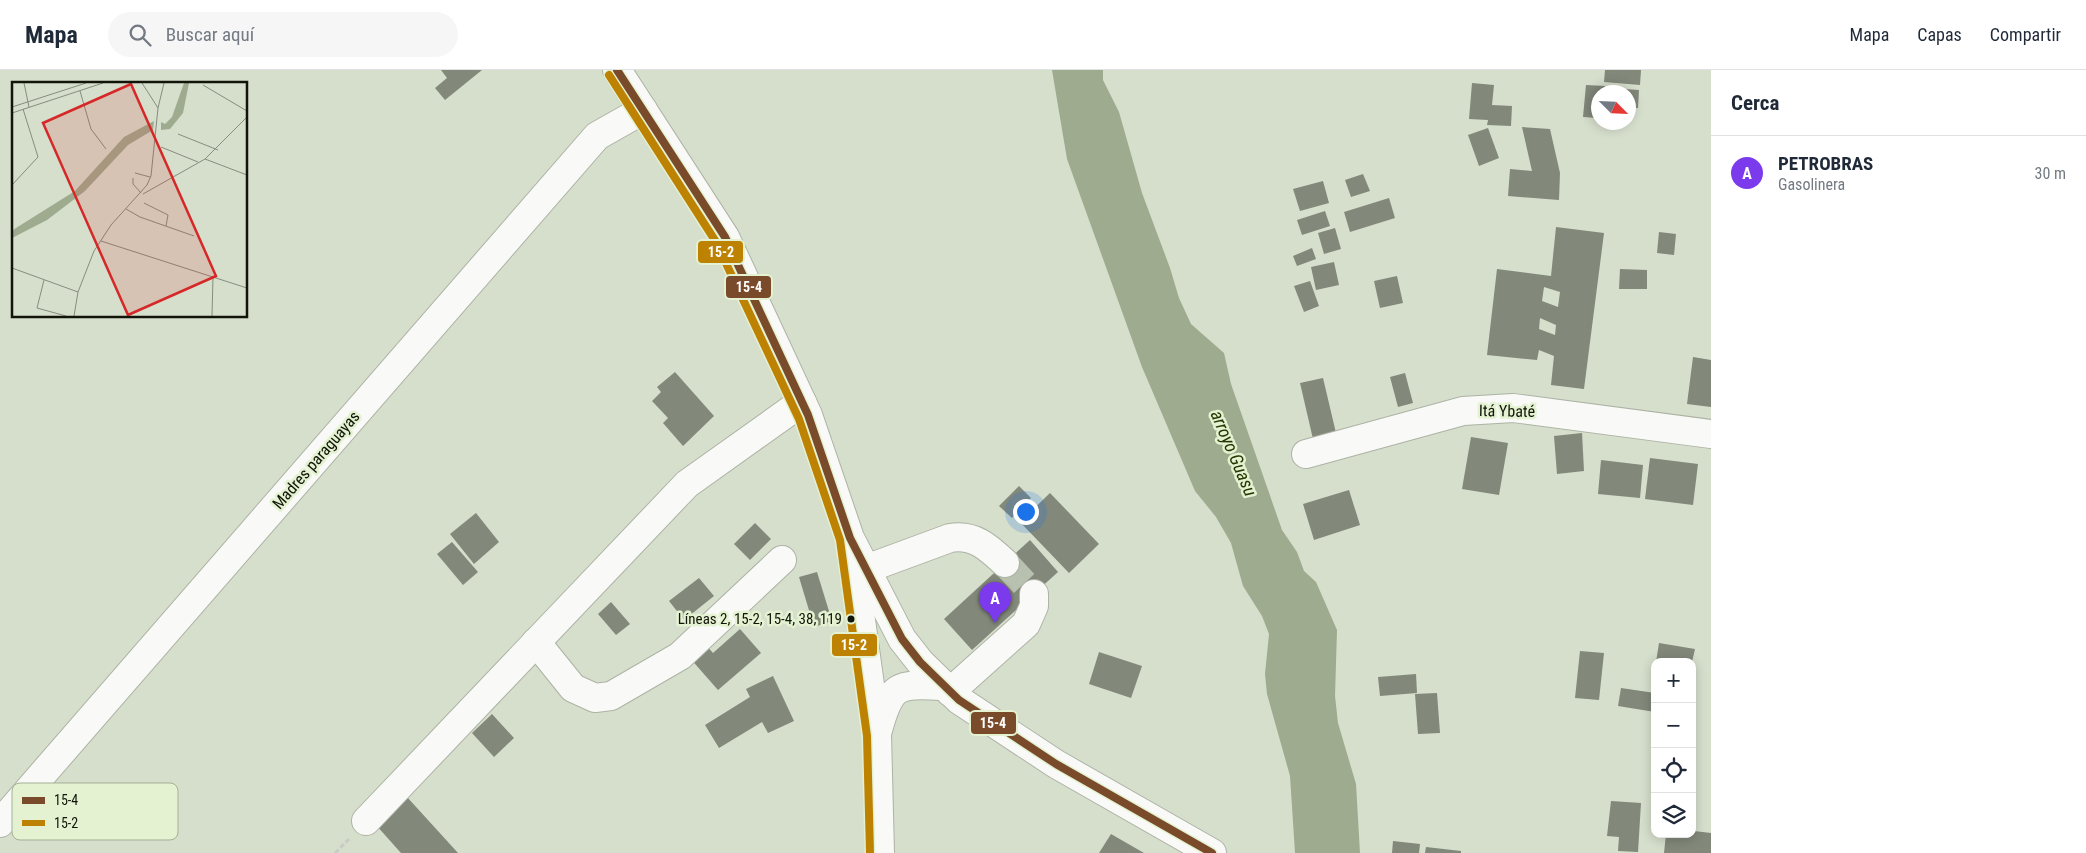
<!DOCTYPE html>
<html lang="es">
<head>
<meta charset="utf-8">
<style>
  body { margin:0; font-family:"Roboto Condensed",sans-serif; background:#f6f6f7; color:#1f2937 }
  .controls { position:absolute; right:15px; bottom:15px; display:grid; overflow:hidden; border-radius:10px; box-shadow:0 2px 12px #0003 }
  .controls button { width:45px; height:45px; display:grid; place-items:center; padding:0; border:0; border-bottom:1px solid #e0e1e3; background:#fff; color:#1f2937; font:25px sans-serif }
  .compass { position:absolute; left:1591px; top:15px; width:45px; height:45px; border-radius:50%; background:#fff; box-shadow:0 2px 12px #0003; rotate:114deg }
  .you { position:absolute; left:1025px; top:441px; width:18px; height:18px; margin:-12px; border:4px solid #fff; border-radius:50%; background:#1a73e8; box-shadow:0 0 0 8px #1a73e833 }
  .badge { display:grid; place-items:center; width:32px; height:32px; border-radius:50%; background:#7c3aed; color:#fff; font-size:16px; font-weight:700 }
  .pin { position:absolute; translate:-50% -41px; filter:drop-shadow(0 1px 2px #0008) }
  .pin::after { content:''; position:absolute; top:26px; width:18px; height:15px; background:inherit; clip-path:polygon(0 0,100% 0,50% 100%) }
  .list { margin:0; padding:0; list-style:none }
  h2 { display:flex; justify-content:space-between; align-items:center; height:65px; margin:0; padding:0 20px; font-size:21px }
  h2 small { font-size:16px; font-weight:400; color:#747a83 }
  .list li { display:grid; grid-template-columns:32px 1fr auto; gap:15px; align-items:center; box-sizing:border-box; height:75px; padding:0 20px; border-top:1px solid #e0e1e3 }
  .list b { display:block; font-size:19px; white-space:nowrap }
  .list p { margin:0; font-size:16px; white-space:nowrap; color:#747a83 }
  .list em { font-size:16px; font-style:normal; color:#747a83 }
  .icon { flex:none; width:28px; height:28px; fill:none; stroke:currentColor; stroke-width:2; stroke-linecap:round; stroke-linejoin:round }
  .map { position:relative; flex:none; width:1711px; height:783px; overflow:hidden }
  header { display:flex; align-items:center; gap:30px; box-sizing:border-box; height:70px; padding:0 25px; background:#fff; border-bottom:1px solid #e0e1e3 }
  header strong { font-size:24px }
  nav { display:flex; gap:28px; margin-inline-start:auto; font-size:18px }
  .search { width:350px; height:45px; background:#f6f6f7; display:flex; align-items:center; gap:12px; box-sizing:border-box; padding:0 18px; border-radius:28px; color:#747a83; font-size:19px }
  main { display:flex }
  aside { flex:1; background:#fff }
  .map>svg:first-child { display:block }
  .water { fill:#9eab8e }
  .building { fill:#82887a; fill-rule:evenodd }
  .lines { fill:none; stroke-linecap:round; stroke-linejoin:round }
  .minor-tunnel { stroke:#b8c0af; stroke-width:28; stroke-dasharray:28 14; stroke-linecap:butt }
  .minor-casing { stroke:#adb3a5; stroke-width:30 }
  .major-casing { stroke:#adb3a5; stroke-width:30 }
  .path { stroke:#c9cbc7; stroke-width:3; stroke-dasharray:5 2.5; stroke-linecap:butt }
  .minor { stroke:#f9faf7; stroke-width:28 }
  .major { stroke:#f9faf7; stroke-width:28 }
  .bus-1-casing { stroke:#e4f2d2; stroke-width:11 }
  .bus-2-casing { stroke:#e4f2d2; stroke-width:11 }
  .bus-1 { stroke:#7a4b2a; stroke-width:8 }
  .bus-2 { stroke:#bd8202; stroke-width:8 }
  .bus-dot { fill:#101409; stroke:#e4f2d2; stroke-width:2 }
  .labels { text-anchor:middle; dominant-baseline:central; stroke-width:5; stroke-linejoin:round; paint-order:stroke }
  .bus-label { font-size:15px; fill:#101409; stroke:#e4f2d2; text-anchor:end }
  .street-label { font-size:16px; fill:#101409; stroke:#e4f2d2 }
  .water-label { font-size:18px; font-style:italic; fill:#253600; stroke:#e4f2d2 }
  .inset-road { fill:none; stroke:#878d7e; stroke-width:1 }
  .view { fill:#d62828; fill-opacity:0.15; stroke:#d62828; stroke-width:2.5 }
  .inset-edge { fill:none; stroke:#101409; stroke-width:2.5 }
  .key { fill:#e4f2d2; stroke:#a4af96; stroke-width:1 }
  .key-label { font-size:14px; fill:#101409 }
  .line-badge { stroke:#e4f2d2; stroke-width:2 }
  .badge-label { font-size:14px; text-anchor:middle; font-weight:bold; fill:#fff }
</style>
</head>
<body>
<header>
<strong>Mapa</strong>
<div class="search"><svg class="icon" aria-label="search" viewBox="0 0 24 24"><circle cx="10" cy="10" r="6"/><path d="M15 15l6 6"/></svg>Buscar aquí</div>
<nav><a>Mapa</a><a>Capas</a><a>Compartir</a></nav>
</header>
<main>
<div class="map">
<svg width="1711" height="783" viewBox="0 0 1711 783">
  <rect width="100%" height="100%" fill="#d6decc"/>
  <path class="water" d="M1052 0H1103V10L1119 42 1142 123 1170 198 1179 228 1191 254 1224 283 1231 314 1282 460 1297 482 1304 501 1316 512 1337 560 1335 626 1338 653 1356 714 1360 783H1295L1290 706 1267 624 1265 604 1269 564 1262 546 1243 516 1231 473 1216 447 1195 421 1142 297 1067 89Z"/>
  <g class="building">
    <path d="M441 0H482L445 30 435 18 447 8Z"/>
    <path d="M1605 0H1641L1640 15 1604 12Z"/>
    <path d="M1472 13 1494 15 1492 35 1512 36 1511 56 1487 55 1488 50 1469 49Z"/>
    <path d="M1586 15 1605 16 1604 22H1598V48L1583 47Z"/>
    <path d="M1609 18 1639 20 1638 38H1628V22H1608Z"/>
    <path d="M1522 57 1550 59 1560 103 1559 130 1508 126 1510 99 1532 101Z"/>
    <path d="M1488 58 1499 88 1479 96 1468 65Z"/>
    <path d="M1363 104 1370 121 1351 127 1345 110Z"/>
    <path d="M1323 111 1329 133 1300 141 1293 119Z"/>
    <path d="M1389 128 1395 148 1350 162 1344 142Z"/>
    <path d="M1325 141 1330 156 1302 165 1297 150Z"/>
    <path d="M1556 157 1604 163 1584 319 1551 315 1554 286 1539 280 1537 290 1487 285 1497 199 1551 206ZM1544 217 1560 222 1558 237 1542 231ZM1540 248 1556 255 1555 265 1539 259Z"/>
    <path d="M1335 158 1341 179 1324 184 1318 163Z"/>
    <path d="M1659 162 1676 164 1674 185 1657 183Z"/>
    <path d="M1312 178 1316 189 1297 196 1293 186Z"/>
    <path d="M1334 192 1339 215 1316 220 1311 197Z"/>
    <path d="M1620 199 1647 200V219H1619Z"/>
    <path d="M1397 206 1403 233 1380 238 1374 211Z"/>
    <path d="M1310 211 1319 236 1304 242 1294 216Z"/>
    <path d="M1693 287 1711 290V337L1687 334Z"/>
    <path d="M675 302 714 346 683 376 663 353 668 348 652 331 661 322 657 317Z"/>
    <path d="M1405 303 1413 333 1398 337 1390 307Z"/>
    <path d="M1323 308 1336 363 1313 369 1300 313Z"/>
    <path d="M1582 363 1584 401 1557 404 1554 366Z"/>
    <path d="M1471 367 1508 373 1499 425 1462 419Z"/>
    <path d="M1650 388 1698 394 1693 435 1645 429Z"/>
    <path d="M1601 390 1643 395 1640 428 1598 424Z"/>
    <path d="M1019 416 1031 428 1012 448 999 436Z"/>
    <path d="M1349 420 1360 455 1314 470 1303 434Z"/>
    <path d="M1050 423 1099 474 1069 503 1020 452Z"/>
    <path d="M476 443 499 472 474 494 450 464Z"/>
    <path d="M755 453 771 469 750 490 734 474Z"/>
    <path d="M1030 470 1058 502 972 580 944 549Z"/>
    <path d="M452 472 478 502 463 515 437 484Z"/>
    <path d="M817 502 832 551 814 557 799 507Z"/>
    <path d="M699 508 714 526 684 550 669 531Z"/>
    <path d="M611 532 630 554 616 565 598 544Z"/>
    <path d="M740 559 761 583 718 620 689 587 704 573 713 583Z"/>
    <path d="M1659 573 1695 579 1692 592H1656Z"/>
    <path d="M1580 581 1604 583 1599 630 1575 628Z"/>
    <path d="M1099 582 1142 596 1131 628 1089 614Z"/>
    <path d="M1416 604 1417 623 1380 626 1378 607Z"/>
    <path d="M773 606 794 651 768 663 762 652 719 678 705 655 750 627 746 619Z"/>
    <path d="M1621 618 1655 623V642L1618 636Z"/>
    <path d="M1437 623 1440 663 1418 664 1415 624Z"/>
    <path d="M492 644 514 668 494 687 472 663Z"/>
    <path d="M407 727 458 783H401L376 755Z"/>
    <path d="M1611 731 1641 733 1638 782 1618 781 1619 767 1607 766Z"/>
    <path d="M1692 741H1695L1694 761 1711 763V783H1664L1666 764H1692Z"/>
    <path d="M1111 764 1144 783H1099Z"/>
    <path d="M1393 771 1420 774 1419 783H1392Z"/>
    <path d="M1426 777 1461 781V783H1425Z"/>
  </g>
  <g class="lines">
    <path class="minor-tunnel" d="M1005 493 1034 524"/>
    <defs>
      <g id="minor">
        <path d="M1306 384 1463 341 1513 338 1711 364"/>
        <path d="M866 499 950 468C974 464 988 477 1005 493"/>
        <path d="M536 572 573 618 595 628 611 626 680 586 782 490"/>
        <path d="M950 622 1026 554 1034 536V524"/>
        <path d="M366 751 687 414 802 332"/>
        <path d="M0 753 597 66 643 40"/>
      </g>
      <g id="major">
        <path d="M617 0 725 167 808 345 850 468 902 569 920 592 959 630 1056 694 1212 783"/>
        <path d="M852 486 877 665 880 783"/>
        <path d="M878 660C891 613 897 614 944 616"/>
      </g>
    </defs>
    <use href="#minor" class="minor-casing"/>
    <use href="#major" class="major-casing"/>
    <path class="path" d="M335 783 349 769"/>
    <use href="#minor" class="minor"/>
    <use href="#major" class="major"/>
    <defs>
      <path id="bus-1" d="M617 0 725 167 808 345 850 468 902 569 920 592 959 630 1056 694 1212 783"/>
      <path id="bus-2" d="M609 5 716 172 799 349 840 470 867 666 870 783"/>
    </defs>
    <use href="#bus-1" class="bus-1-casing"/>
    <use href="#bus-2" class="bus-2-casing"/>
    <use href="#bus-1" class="bus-1"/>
    <use href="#bus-2" class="bus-2"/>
  </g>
  <circle class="bus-dot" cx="851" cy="549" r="4.5"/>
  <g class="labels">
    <g class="bus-label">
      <text x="842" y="549">Líneas 2, 15-2, 15-4, 38, 119</text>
    </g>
    <g class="street-label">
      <text transform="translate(1507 341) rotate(1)">Itá Ybaté</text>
      <text transform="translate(316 390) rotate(-49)">Madres paraguayas</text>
    </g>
    <g class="water-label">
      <text transform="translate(1234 383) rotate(67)">arroyo Guasu</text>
    </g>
  </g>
  <g transform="translate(12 12)">
    <rect width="235" height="235" fill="#d6decc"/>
    <path d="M172 1H177L171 31 158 47 149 48V40L153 42 160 35ZM142 39 141 48 116 63 73 109 35 138 0 156V149L4 146 63 109 112 55Z" fill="#9eab8e"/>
    <path class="inset-road" d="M12 1 17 25M191 3 235 29M68 9 79 47 94 67M0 25 74 1M146 26 152 1M0 31 91 1M166 52 206 68M149 65 186 80M193 77 235 93M123 91 138 95M121 96V102L129 111M0 103 26 75 11 27M131 112 193 77 235 35M132 121 156 133 154 144M114 127 128 135 182 154M89 159 235 206M0 186 66 210M32 198 25 226 54 234M62 234 66 210 82 169 99 143 135 103 139 94 146 26 130 1M200 234 201 195"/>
    <path class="view" d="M119 2 204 194 116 233 31 41Z"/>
    <rect width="235" height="235" class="inset-edge"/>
  </g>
  <rect x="12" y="713" width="166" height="57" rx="8" class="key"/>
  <rect x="22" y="727" width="23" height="7" fill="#7a4b2a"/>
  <rect x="22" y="750" width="23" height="6" fill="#bd8202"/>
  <g class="key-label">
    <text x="54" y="735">15-4</text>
    <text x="54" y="758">15-2</text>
  </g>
  <g class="line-badge">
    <rect x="697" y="170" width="47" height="24" rx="5" fill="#bd8202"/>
    <rect x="725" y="205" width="47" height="24" rx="5" fill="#7a4b2a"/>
    <rect x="831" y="563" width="47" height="24" rx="5" fill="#bd8202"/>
    <rect x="970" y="641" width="47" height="24" rx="5" fill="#7a4b2a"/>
  </g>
  <g class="badge-label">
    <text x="721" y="187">15-2</text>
    <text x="749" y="222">15-4</text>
    <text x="854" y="580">15-2</text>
    <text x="993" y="658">15-4</text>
  </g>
</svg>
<div class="controls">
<button>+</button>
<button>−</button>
<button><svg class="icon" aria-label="locate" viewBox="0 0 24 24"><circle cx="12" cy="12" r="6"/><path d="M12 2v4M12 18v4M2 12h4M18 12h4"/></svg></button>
<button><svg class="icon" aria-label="layers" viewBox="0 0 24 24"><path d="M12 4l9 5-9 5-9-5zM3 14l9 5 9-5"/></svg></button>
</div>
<svg class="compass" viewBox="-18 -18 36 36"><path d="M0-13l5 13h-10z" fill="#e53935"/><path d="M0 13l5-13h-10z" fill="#747a83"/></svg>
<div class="you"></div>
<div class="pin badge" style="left:995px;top:553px">A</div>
</div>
<aside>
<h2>Cerca<small></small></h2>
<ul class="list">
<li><span class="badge">A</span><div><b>PETROBRAS</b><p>Gasolinera</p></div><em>30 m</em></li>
</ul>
</aside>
</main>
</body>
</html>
